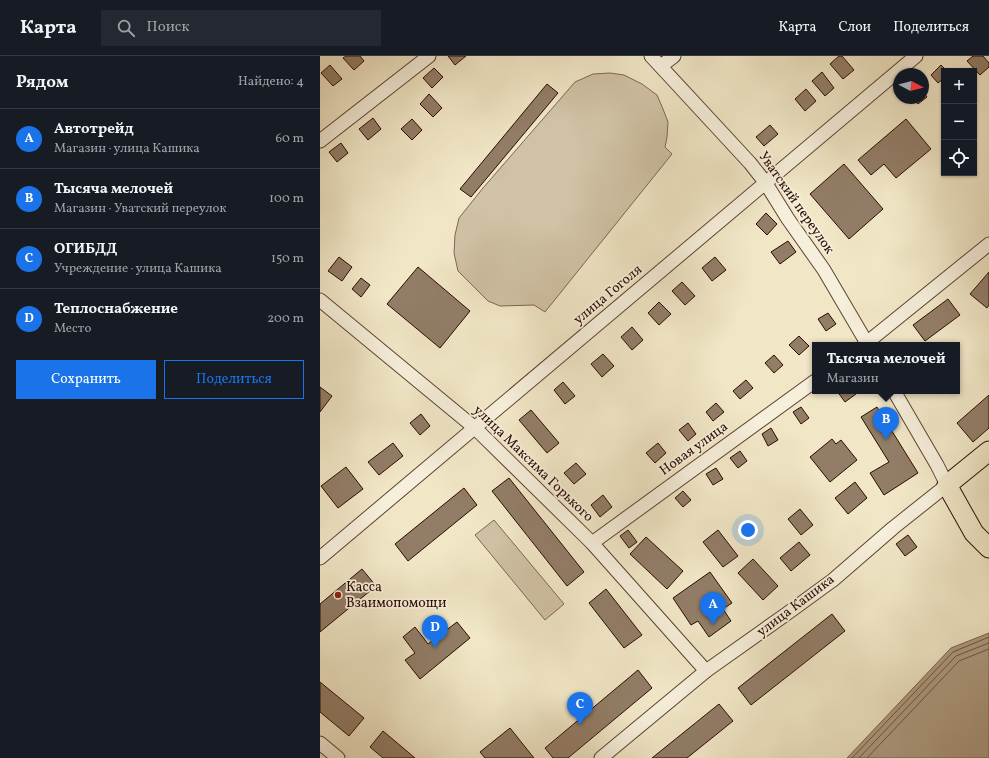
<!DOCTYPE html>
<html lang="ru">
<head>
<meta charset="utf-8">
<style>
  body { margin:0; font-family:Vollkorn,serif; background:#242831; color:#f1f3f6 }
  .controls { position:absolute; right:12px; top:12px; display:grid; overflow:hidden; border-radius:0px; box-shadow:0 1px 3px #0004 }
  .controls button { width:36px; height:36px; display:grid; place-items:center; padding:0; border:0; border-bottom:1px solid #363941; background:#171b24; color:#f1f3f6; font:20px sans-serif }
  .compass { position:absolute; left:573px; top:12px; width:36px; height:36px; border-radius:50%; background:#171b24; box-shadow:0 1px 3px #0004; rotate:97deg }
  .you { position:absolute; left:428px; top:474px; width:14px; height:14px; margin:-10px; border:3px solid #fff; border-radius:50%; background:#1a73e8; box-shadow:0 0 0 6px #1a73e833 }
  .badge { display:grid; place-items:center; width:26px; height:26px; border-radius:50%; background:#1a73e8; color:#fff; font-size:13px; font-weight:700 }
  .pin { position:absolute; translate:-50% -33px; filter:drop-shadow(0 1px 2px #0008) }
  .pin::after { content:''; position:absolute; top:21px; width:14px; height:12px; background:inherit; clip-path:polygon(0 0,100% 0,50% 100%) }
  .popup { position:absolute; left:492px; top:286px; width:148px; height:52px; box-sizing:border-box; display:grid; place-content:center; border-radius:0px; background:#171b24; filter:drop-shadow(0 1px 3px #0005); font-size:13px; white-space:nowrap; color:#9ea1a6 }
  .popup b { font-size:15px; color:#f1f3f6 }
  .popup::after { content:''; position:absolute; left:50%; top:100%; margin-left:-8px; border:8px solid transparent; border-top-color:#171b24 }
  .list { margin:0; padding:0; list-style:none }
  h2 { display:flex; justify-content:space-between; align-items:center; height:52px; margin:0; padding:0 16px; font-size:17px }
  h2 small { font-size:13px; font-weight:400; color:#9ea1a6 }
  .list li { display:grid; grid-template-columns:26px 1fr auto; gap:12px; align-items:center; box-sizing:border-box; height:60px; padding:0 16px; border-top:1px solid #363941 }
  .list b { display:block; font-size:15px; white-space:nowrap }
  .list p { margin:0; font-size:13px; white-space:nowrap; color:#9ea1a6 }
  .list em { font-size:13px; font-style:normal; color:#9ea1a6 }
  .actions { display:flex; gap:8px; padding:12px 16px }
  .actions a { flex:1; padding:9px 0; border:1px solid #1a73e8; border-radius:0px; text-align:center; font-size:14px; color:#1a73e8 }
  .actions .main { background:#1a73e8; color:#fff }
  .icon { flex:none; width:22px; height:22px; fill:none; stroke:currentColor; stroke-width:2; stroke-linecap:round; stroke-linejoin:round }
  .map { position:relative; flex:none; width:669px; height:702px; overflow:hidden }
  header { display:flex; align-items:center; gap:24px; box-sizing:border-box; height:56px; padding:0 20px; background:#171b24; border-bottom:1px solid #363941 }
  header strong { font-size:19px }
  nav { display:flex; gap:22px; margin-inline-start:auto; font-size:14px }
  .search { width:280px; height:36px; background:#242831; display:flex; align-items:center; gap:10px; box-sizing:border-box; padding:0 14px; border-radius:0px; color:#9ea1a6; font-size:15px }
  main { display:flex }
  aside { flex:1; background:#171b24 }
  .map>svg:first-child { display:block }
  .green { fill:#d0c2a5; stroke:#7e6652 }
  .water { fill:#ae9c83; stroke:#7a624f }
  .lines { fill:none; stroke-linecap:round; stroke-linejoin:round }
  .shore { stroke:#6d5442; stroke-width:1 }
  .building { fill:#927d67; stroke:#2c0b00 }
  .minor-casing { stroke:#5d4232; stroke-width:15 }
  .highway-casing { stroke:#2c0b00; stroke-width:21 }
  .minor { stroke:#f6efdb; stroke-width:13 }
  .highway { stroke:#f1e7c7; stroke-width:19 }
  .poi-dot { fill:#8f2418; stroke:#f6efdb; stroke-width:1.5 }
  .labels { text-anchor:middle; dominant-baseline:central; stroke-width:3.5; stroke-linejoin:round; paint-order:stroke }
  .street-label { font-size:14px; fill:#2c0b00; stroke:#f6efdb }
  .poi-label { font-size:14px; fill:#2c0b00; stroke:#f6efdb; text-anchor:start }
</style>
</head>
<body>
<header>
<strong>Карта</strong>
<div class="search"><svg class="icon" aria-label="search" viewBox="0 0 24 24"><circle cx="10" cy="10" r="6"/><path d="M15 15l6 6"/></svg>Поиск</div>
<nav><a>Карта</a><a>Слои</a><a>Поделиться</a></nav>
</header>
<main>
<aside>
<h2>Рядом<small>Найдено: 4</small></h2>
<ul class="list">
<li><span class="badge">A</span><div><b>Автотрейд</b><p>Магазин · улица Кашика</p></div><em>60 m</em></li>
<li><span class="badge">B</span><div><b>Тысяча мелочей</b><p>Магазин · Уватский переулок</p></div><em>100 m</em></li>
<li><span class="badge">C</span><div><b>ОГИБДД</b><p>Учреждение · улица Кашика</p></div><em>150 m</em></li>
<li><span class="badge">D</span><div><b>Теплоснабжение</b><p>Место</p></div><em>200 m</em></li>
</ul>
<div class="actions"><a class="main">Сохранить</a><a>Поделиться</a></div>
</aside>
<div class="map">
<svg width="669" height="702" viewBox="0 0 669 702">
  <rect width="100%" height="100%" fill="#f1e7c7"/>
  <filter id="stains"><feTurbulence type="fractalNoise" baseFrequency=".005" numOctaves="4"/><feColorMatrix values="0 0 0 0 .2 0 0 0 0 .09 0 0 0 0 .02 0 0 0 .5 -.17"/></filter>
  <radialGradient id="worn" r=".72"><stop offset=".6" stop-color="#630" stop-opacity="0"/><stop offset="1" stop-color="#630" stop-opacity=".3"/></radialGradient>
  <g class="green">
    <path d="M290 17 304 19 322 28 337 39 343 53 348 66 347 81 345 91 352 98 225 256 214 249 180 250 168 245 138 215 134 197 135 179 139 162 163 132 255 26 273 18Z"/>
    <path d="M174 464 244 548 225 564 155 479Z"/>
  </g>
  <path class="water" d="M669 577V702H527L631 592Z"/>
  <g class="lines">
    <g class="shore">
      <path d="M532 702 633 596 669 581"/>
      <path d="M539 702 636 600 669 587"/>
      <path d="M547 702 639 605 669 593"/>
    </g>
  </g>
  <g class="building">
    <path d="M26 0H40L44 5 34 14 23 2Z"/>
    <path d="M128 0H146L135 9Z"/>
    <path d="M519 0H522L534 14 523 23 510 8Z"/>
    <path d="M653 0H663L669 7V11L660 19 647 5Z"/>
    <path d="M10 9 22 23 13 30 1 17Z"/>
    <path d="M621 9 627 15H624V22L618 27 611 19Z"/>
    <path d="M114 12 123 21 112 32 103 22Z"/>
    <path d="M502 16 514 32 505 40 492 25Z"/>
    <path d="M227 28 238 37 151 141 140 133Z"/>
    <path d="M486 33 496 45 485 55 475 43Z"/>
    <path d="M603 36 607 41 598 48 592 42H603Z"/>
    <path d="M109 38 122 52 113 61 100 48Z"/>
    <path d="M53 62 61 73 48 84 39 73Z"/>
    <path d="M92 63 102 74 92 84 81 73Z"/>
    <path d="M586 63 611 93 576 122 564 108 551 119 538 104Z"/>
    <path d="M450 69 458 78 444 90 436 81Z"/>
    <path d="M21 87 28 97 17 106 9 96Z"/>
    <path d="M524 108 563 153 529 183 490 138Z"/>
    <path d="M446 157 457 168 447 179 436 168Z"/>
    <path d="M468 185 476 196 460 208 451 196Z"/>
    <path d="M19 201 32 211 22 225 8 215Z"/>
    <path d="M395 201 406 214 392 225 382 212Z"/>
    <path d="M98 211 150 255 120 292 67 248Z"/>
    <path d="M669 216V249L667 252 650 238Z"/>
    <path d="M41 222 50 229 41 241 32 233Z"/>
    <path d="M362 226 375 240 365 249 352 235Z"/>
    <path d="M628 243 640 259 605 285 593 269Z"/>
    <path d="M339 246 351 258 339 269 328 257Z"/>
    <path d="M508 257 516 268 506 275 498 263Z"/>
    <path d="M312 271 323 284 312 294 301 281Z"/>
    <path d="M479 280 489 290 479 299 469 289Z"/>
    <path d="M283 298 294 310 282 321 271 308Z"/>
    <path d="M454 299 463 309 454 317 445 307Z"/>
    <path d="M426 324 433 332 420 343 413 335Z"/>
    <path d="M243 326 255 340 245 348 234 334Z"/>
    <path d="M0 331 12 340 0 356Z"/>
    <path d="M517 335H540L525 346Z"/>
    <path d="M669 339V372L653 386 637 367Z"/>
    <path d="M396 347 404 356 393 365 386 356Z"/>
    <path d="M481 351 489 362 481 368 473 356Z"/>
    <path d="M557 351 598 417 564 439 550 417 569 406 541 361Z"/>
    <path d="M211 354 239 387 227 397 199 364Z"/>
    <path d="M101 358 110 370 100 379 90 367Z"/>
    <path d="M368 367 376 378 368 385 359 374Z"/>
    <path d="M451 372 458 384 448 390 442 378Z"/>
    <path d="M512 383 516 388 521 384 537 404 510 426 490 401Z"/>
    <path d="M73 387 83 400 59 419 48 406Z"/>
    <path d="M338 387 346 397 335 407 326 397Z"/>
    <path d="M420 395 427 405 418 412 410 402Z"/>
    <path d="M256 407 266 418 254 428 244 417Z"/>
    <path d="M26 411 43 433 18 452 1 430Z"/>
    <path d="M396 412 403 423 393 429 386 418Z"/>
    <path d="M189 422 264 516 247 530 172 435Z"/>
    <path d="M535 426 547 442 528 458 515 442Z"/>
    <path d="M144 432 157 449 88 505 75 488Z"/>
    <path d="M363 435 371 444 363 451 355 442Z"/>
    <path d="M283 439 292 451 280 461 271 449Z"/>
    <path d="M480 453 493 469 481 479 468 463Z"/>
    <path d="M308 474 317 486 309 492 300 480Z"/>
    <path d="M398 474 418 500 403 511 383 486Z"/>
    <path d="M588 479 597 491 585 500 576 488Z"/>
    <path d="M326 481 363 515 347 533 310 498Z"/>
    <path d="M479 486 490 499 471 515 460 502Z"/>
    <path d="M433 503 458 530 443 544 418 517Z"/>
    <path d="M42 513 56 530 0 576V548Z"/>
    <path d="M390 516 412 547 403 553 411 565 389 581 378 565 371 569 353 542Z"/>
    <path d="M286 533 322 579 304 592 269 547Z"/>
    <path d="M512 558 525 575 431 649 418 632Z"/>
    <path d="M137 566 150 582 100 623 85 604 95 597 83 581 95 571 108 588Z"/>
    <path d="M318 614 332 632 248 702H233L225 692Z"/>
    <path d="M0 626 44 662 29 680 0 656Z"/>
    <path d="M399 648 413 665 367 702H332Z"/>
    <path d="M190 672 214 702H165L160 696Z"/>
    <path d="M63 675 95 702H63L50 691Z"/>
  </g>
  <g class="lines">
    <defs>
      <g id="minor">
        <path d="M331 0 430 107 445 126 468 163 504 214 548 289"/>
        <path d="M341 10 354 0"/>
        <path d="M0 85 109 0"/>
        <path d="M0 244 155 372 272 487 386 615"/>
        <path d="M544 289 669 188"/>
        <path d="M272 487 495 325"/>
        <path d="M0 502 596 0"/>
        <path d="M0 687 18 702"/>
        <path d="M281 702 386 615 465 559 513 524 573 472 627 429 617 409 574 335"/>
      </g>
      <path id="highway" d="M669 395 627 429 654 477 669 492"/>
    </defs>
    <use href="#minor" class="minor-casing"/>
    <use href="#highway" class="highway-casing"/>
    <use href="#minor" class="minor"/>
    <use href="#highway" class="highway"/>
  </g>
  <circle class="poi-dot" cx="18" cy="539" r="4"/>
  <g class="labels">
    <g class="street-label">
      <text transform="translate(476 147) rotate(55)">Уватский переулок</text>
      <text transform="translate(288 239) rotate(-40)">улица Гоголя</text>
      <text transform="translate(374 393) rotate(-36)">Новая улица</text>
      <text transform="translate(213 408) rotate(44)">улица Максима Горького</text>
      <text transform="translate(476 550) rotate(-37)">улица Кашика</text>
    </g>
    <g class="poi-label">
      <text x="26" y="531">Касса<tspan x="26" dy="16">Взаимопомощи</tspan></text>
    </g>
  </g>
  <rect width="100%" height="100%" filter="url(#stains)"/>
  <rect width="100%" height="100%" fill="url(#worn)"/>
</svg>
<div class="controls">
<button>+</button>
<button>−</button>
<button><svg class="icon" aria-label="locate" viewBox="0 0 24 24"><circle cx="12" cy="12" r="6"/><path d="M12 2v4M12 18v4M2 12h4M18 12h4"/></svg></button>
</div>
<svg class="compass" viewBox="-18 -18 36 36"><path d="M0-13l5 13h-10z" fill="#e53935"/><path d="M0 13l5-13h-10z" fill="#9ea1a6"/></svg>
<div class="you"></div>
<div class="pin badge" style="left:393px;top:569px">A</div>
<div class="pin badge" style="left:566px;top:384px">B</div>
<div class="popup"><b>Тысяча мелочей</b>Магазин</div>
<div class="pin badge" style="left:260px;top:669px">C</div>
<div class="pin badge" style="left:115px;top:592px">D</div>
</div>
</main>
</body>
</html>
